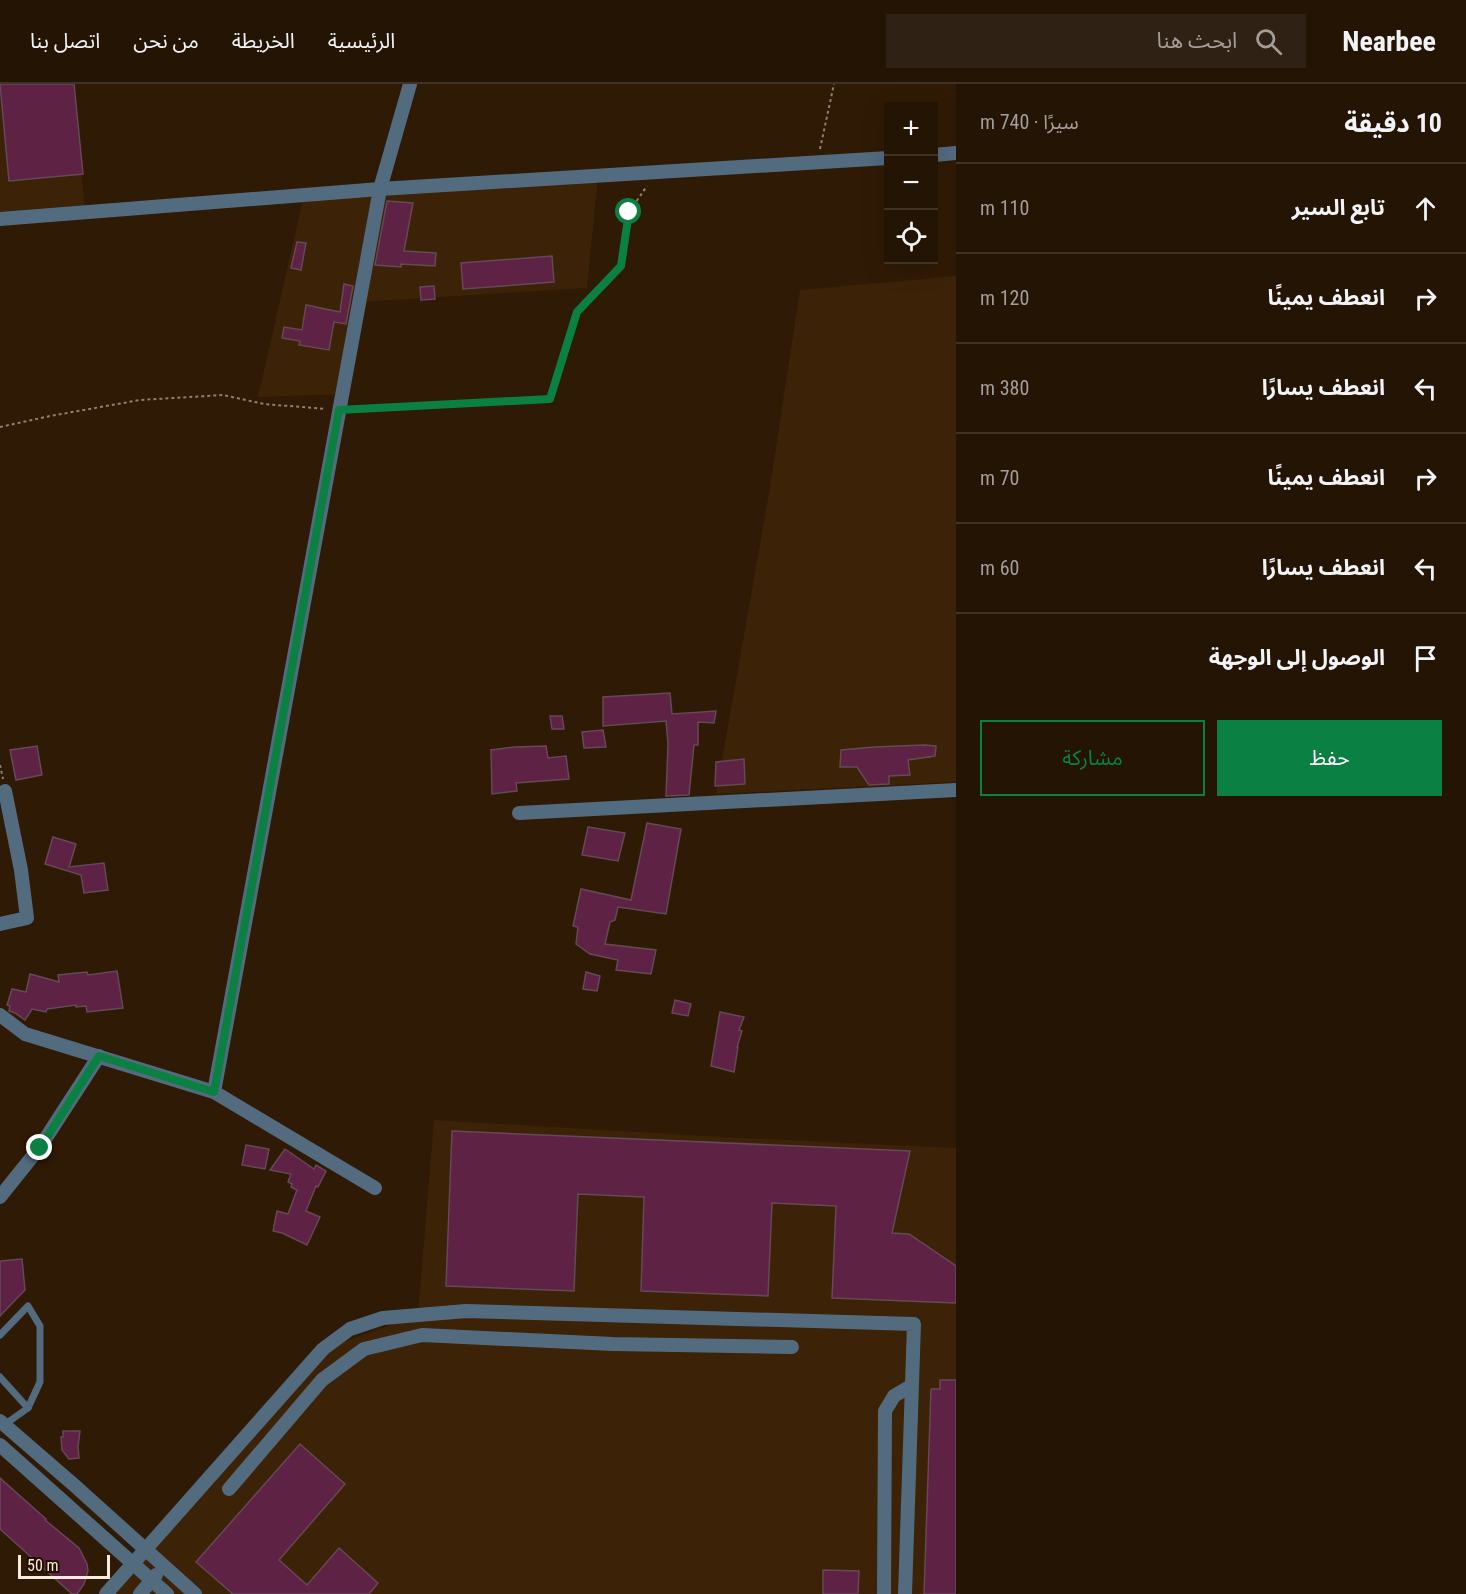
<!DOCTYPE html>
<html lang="ar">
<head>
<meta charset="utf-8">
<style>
  body { margin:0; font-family:"Roboto Condensed","Noto Sans Arabic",sans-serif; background:#2f2113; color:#f1f3f6; direction:rtl }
  .controls { position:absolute; right:18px; top:18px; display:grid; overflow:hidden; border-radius:0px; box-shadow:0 6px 24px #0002 }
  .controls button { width:54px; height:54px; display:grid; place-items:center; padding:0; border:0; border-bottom:2px solid #403326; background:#231404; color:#f1f3f6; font:30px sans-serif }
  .scale { position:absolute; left:18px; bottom:15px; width:92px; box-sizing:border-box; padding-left:6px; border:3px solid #f9eade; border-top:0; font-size:16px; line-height:21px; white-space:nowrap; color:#f9eade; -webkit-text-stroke:4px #251000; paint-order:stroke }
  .stop { position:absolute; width:18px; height:18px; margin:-14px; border:4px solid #0b8043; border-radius:50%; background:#fff }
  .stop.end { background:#0b8043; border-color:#fff; box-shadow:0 2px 6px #0008 }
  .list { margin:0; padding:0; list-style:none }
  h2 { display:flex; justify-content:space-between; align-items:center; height:78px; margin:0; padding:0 24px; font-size:26px }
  h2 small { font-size:20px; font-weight:400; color:#a39e9a }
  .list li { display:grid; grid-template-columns:39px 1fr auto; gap:18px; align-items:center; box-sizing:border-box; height:90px; padding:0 24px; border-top:2px solid #403326 }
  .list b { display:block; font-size:22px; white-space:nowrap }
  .list em { font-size:20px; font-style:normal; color:#a39e9a }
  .actions { display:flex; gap:12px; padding:18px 24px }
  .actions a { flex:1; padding:14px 0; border:2px solid #0b8043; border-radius:0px; text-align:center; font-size:21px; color:#0b8043 }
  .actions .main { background:#0b8043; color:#fff }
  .icon { flex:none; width:33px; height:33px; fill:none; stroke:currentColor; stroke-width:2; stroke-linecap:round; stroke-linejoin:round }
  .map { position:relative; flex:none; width:956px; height:1510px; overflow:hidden; direction:ltr }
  header { display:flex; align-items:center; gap:36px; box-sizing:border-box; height:84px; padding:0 30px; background:#231404; border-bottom:2px solid #403326 }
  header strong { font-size:28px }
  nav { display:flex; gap:33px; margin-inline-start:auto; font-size:21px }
  .search { width:420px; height:54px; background:#2f2113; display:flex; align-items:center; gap:15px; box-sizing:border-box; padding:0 21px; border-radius:0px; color:#a39e9a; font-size:22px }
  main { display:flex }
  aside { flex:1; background:#231404 }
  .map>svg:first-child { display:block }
  .built { fill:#3c2206 }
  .building { fill:#5d2244; stroke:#664857; stroke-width:1.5 }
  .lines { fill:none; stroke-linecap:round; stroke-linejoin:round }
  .path { stroke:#92806f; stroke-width:2; stroke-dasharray:3 3; stroke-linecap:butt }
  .lane { stroke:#526b7f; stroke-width:7 }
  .street { stroke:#526b7f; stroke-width:14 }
  .route { stroke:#0b8043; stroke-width:8 }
</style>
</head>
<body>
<header>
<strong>Nearbee</strong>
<div class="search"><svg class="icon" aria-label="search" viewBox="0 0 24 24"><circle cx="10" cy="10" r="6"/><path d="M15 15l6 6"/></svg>ابحث هنا</div>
<nav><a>الرئيسية</a><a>الخريطة</a><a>من نحن</a><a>اتصل بنا</a></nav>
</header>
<main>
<aside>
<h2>10 دقيقة<small>سيرًا · 740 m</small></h2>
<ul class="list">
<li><svg class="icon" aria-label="ahead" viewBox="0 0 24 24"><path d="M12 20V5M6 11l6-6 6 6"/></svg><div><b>تابع السير</b></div><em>110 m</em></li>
<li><svg class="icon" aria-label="right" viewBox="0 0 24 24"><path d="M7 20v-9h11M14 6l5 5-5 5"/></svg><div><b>انعطف يمينًا</b></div><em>120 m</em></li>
<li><svg class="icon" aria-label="left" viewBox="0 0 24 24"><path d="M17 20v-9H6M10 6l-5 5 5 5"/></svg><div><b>انعطف يسارًا</b></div><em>380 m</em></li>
<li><svg class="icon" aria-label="right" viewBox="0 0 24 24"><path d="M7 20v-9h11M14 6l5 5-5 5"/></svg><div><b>انعطف يمينًا</b></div><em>70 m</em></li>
<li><svg class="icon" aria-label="left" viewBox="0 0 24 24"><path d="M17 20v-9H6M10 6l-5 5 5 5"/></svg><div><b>انعطف يسارًا</b></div><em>60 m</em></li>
<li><svg class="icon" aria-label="arrive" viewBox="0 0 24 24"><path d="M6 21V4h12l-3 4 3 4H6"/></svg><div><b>الوصول إلى الوجهة</b></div></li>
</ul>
<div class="actions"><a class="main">حفظ</a><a>مشاركة</a></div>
</aside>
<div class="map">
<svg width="956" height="1510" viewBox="0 0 956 1510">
  <rect width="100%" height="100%" fill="#2f1a05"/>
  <g class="built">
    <path d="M0 0H74L85 128 0 136Z"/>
    <path d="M598 92 587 204 359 218 342 310 258 313 304 111Z"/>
    <path d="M956 192V698L716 710 769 409 800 206Z"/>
    <path d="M434 1036 723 1053 956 1064V1510H111L323 1265 418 1231Z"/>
  </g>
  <g class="building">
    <path d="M0 0H74L83 90 9 97Z"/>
    <path d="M387 117 413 119 404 167 436 169 435 182 401 180V183L375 181Z"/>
    <path d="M297 158 306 159 301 186 291 184Z"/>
    <path d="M552 172 554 198 463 205 461 179Z"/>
    <path d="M344 200 353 202 346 240 334 238 329 266 299 261 300 257 282 254 284 243 302 246 306 221 340 228Z"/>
    <path d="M434 202 435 215 421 216 420 203Z"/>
    <path d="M670 609 672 630 716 627 714 639 698 638V661H694L689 711 666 712 668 660 666 637 603 642V613Z"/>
    <path d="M550 632H562L564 645H552Z"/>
    <path d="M603 646 606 663 584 664 582 648Z"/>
    <path d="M924 661 936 662 935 672 908 676 910 691 889 692V700L869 701 857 683H840L841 666 874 663Z"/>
    <path d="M37 662 42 691 16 696 10 666Z"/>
    <path d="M546 662 548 674 566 672 569 695 516 699 517 707 492 710 491 666 514 663Z"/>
    <path d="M744 675 745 700 715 702 716 678Z"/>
    <path d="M647 739 681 745 666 830 618 823 615 836 610 838 605 860 656 866 651 890 616 886 618 876 590 870 576 860 578 843 573 842 581 805 631 816Z"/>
    <path d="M588 743 625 749 618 777 582 771Z"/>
    <path d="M53 753 76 760 69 783 104 779 108 806 84 809 81 791 45 780Z"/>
    <path d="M117 887 123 924 87 928 86 922 76 923V921L47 925 46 928 32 925 25 936 15 929 9 927 10 922 7 921 12 905 26 908 30 890 59 898 58 891 87 888 88 891Z"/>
    <path d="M586 888 600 892 597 907 583 905Z"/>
    <path d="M675 916 691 920 688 932 672 929Z"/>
    <path d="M720 928 744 933 739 946 742 947 737 963H738L734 988 711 982Z"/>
    <path d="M452 1047 910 1067 892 1149 909 1150 956 1182V1219L832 1214 836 1122 772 1119 768 1212 641 1207 644 1113 578 1110 574 1207 446 1202Z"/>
    <path d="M246 1061 269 1065 265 1085 242 1081Z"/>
    <path d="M285 1065 314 1085 316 1081 326 1087 318 1103 316 1102 306 1127 320 1133 307 1161 282 1149 273 1147 277 1127 288 1130 297 1106 291 1103 292 1100 288 1098 291 1090 270 1086Z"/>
    <path d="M22 1175 25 1206 0 1232V1177Z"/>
    <path d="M940 1296H956V1510H924L931 1305H940Z"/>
    <path d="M63 1347H80L78 1363 79 1374 69 1375 62 1366 61 1353H63Z"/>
    <path d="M300 1360 345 1400 279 1476 307 1501 339 1464 378 1499 369 1510H233L196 1478Z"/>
    <path d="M0 1394 46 1435 45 1436 79 1464 87 1480 88 1487 84 1500 77 1510H72L0 1445Z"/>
    <path d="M823 1486 859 1487 858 1510H823Z"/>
  </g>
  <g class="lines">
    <g class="path">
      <path d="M820 65 834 0"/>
      <path d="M353 325 550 315 577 228 621 182 629 128 647 102"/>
      <path d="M0 343 50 332 140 316 223 311 264 320 326 325"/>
      <path d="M0 681 3 695"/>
    </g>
    <g class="lane">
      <path d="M0 1251 28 1222 40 1242V1298L28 1324 4 1341"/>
      <path d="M0 1293 28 1324"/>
    </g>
    <g class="street">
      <path d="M934 71 956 69"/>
      <path d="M0 135 380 105 888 74"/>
      <path d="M519 729 956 706"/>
      <path d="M0 840 27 834 21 786 5 707"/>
      <path d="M0 931 25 950 214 1008 375 1104"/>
      <path d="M214 1008 380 105 410 0"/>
      <path d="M0 1113 40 1063 99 972"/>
      <path d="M0 1337 74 1401 195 1510"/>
      <path d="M0 1361 167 1510"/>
      <path d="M229 1405 322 1296 364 1265 422 1251 613 1260 792 1263"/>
      <path d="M106 1510 323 1265 350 1245 383 1234 466 1227 914 1240 905 1510"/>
      <path d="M140 1510 156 1491"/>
      <path d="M884 1510 885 1327 894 1312 911 1302"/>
    </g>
  </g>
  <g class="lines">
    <path class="route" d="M40 1064 99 972 214 1008 339 326 550 315 577 228 621 182 629 128"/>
  </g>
</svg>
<div class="controls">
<button>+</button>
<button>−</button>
<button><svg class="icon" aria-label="locate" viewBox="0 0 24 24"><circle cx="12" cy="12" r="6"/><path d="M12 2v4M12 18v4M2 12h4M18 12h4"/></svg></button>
</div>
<div class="scale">50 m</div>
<div class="stop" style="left:629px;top:128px"></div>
<div class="stop end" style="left:40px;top:1064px"></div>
</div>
</main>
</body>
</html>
